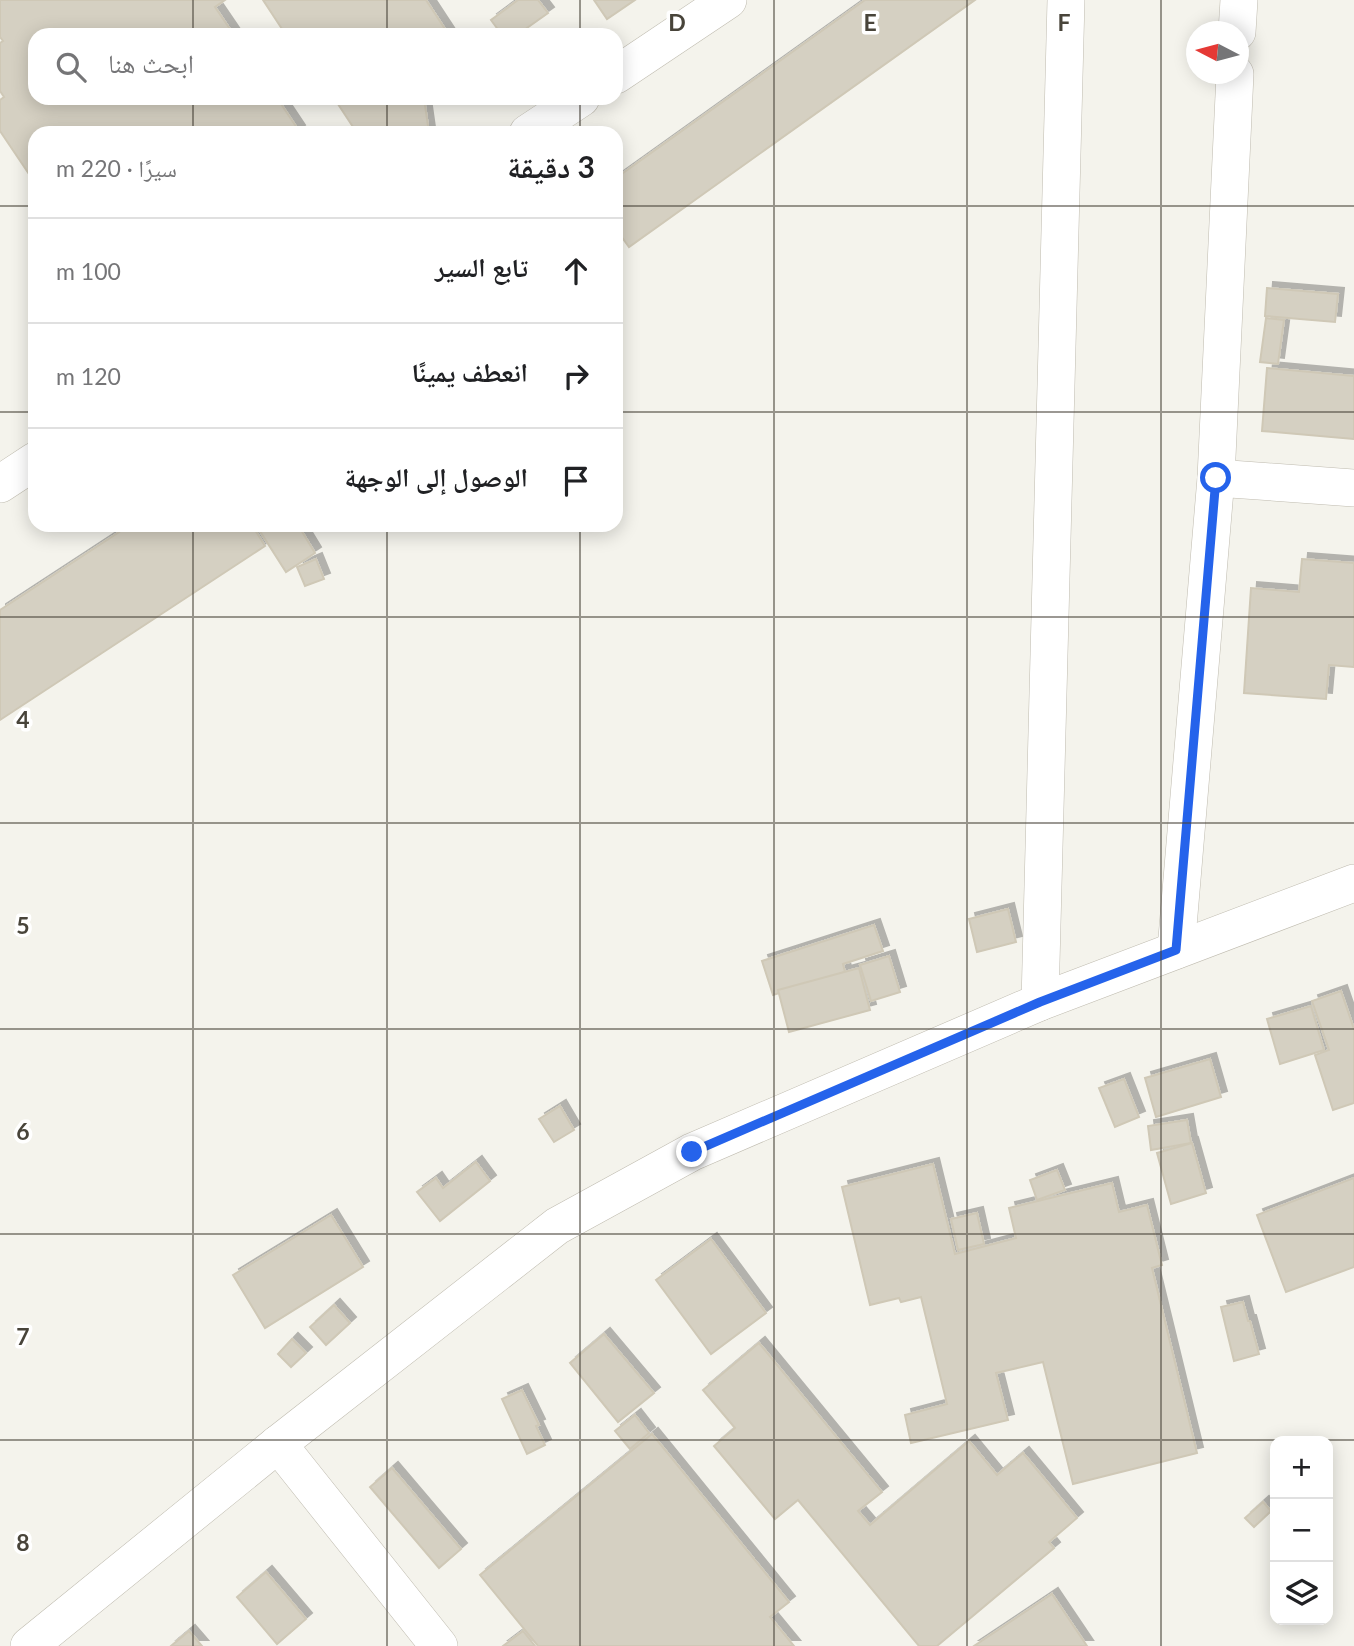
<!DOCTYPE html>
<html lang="ar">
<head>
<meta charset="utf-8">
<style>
  body { margin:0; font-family:Lato,"Noto Naskh Arabic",sans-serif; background:#f2f2f2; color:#202124; direction:rtl }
  .controls { position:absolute; right:21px; bottom:21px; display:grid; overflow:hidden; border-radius:14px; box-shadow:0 4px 18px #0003 }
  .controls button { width:63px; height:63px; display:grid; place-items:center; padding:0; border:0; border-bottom:2px solid #e0e0e0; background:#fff; color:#202124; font:35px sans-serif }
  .compass { position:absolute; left:1186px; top:21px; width:63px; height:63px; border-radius:50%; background:#fff; box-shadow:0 4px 18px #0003; rotate:276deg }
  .stop { position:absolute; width:21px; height:21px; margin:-16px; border:5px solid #2563eb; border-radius:50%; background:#fff }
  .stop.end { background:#2563eb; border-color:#fff; box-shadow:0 2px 7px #0008 }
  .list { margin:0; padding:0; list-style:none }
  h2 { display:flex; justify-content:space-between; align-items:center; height:91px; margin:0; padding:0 28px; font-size:30px }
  h2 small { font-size:23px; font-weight:400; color:#757577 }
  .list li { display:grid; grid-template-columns:46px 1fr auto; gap:21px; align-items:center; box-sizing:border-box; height:105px; padding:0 28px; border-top:2px solid #e0e0e0 }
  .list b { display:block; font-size:26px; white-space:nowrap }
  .list em { font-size:23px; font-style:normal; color:#757577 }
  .icon { flex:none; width:38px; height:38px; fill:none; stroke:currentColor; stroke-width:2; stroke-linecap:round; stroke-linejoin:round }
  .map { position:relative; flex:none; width:1354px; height:1646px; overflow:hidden; direction:ltr }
  .search { position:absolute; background:#fff; box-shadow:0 4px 18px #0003; left:28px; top:28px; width:595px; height:77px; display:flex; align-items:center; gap:18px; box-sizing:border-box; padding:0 24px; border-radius:21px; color:#757577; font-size:26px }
  .panel { position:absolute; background:#fff; box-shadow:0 4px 18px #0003; left:28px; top:126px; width:595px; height:406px; border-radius:21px; direction:rtl }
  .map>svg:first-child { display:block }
  .building { fill:#d5d0c2; stroke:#cfc8b6; stroke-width:2; filter:url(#shadow) }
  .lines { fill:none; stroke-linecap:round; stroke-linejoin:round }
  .minor-casing { stroke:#bfbbaf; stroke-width:38 }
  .minor { stroke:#fff; stroke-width:37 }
  .route { stroke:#2563eb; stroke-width:9 }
  .grid { fill:none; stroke:#48443a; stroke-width:2; stroke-opacity:0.55 }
  .grid-label { font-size:23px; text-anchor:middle; font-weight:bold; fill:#48443a; stroke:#fff; stroke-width:7; stroke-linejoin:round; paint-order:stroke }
</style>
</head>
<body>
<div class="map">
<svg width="1354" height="1646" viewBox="0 0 1354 1646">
  <defs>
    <filter id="shadow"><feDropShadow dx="6" dy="-6" stdDeviation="0" flood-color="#0004"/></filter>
  </defs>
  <rect width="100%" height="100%" fill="#f4f3ec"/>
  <g class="building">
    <path d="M0 0H225L215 7 234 35H35V98H277L299 131 296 133H35V183L0 131V100L4 97 0 91V43L3 41 0 37Z"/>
    <path d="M263 0H426L449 35H286Z"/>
    <path d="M518 0H538L548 13 517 35H502L491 20Z"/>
    <path d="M594 0H635L607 19Z"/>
    <path d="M865 0H975L629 247 616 229V178Z"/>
    <path d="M334 98H424L429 133H357Z"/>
    <path d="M1267 288 1338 294 1335 322 1265 316Z"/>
    <path d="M1266 318 1284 320 1278 364 1260 362Z"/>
    <path d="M1267 368 1354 376V439L1262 431Z"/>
    <path d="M130 525H252L265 546 0 720V610Z"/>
    <path d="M256 525H298L315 553 286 572Z"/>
    <path d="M316 559 324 579 305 586 297 567Z"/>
    <path d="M1302 559 1354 563V667L1329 665 1326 699 1244 693 1251 588 1299 592Z"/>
    <path d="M1008 909 1016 942 977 952 969 919Z"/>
    <path d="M874 925 883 951 843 964 845 972 773 995 762 961Z"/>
    <path d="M889 956 900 992 871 1001 860 965Z"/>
    <path d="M859 968 870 1010 789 1032 778 990Z"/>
    <path d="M1341 991 1354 1029V1103L1333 1110 1315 1055 1329 1050 1312 1001Z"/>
    <path d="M1311 1006 1324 1050 1280 1064 1267 1019Z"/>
    <path d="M1210 1059 1221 1097 1156 1117 1145 1078Z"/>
    <path d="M1124 1079 1139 1117 1115 1127 1099 1088Z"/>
    <path d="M560 1106 574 1130 554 1142 539 1119Z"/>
    <path d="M1187 1120 1191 1143 1151 1150 1148 1126Z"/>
    <path d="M1192 1143 1206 1193 1171 1204 1157 1153Z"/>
    <path d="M476 1162 490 1181 440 1221 417 1192 436 1178 443 1188Z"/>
    <path d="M933 1164 955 1254 1016 1238 1009 1208 1112 1183 1119 1212 1147 1205 1162 1265 1152 1268 1197 1453 1073 1484 1043 1362 996 1373 1008 1420 911 1443 905 1415 947 1404 921 1297 901 1302 899 1298 870 1305 842 1187Z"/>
    <path d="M1057 1170 1065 1190 1037 1200 1030 1180Z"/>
    <path d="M1354 1178V1267L1286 1292 1257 1215Z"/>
    <path d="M977 1213 984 1244 958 1250 951 1219Z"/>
    <path d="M331 1215 363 1267 265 1328 233 1275Z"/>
    <path d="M711 1239 766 1313 711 1354 656 1280Z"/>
    <path d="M1243 1302 1248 1321H1250L1259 1354 1234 1361 1221 1307Z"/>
    <path d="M334 1305 350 1323 326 1345 310 1327Z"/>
    <path d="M604 1334 654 1393 618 1422 570 1363Z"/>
    <path d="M292 1339 306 1353 291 1367 278 1354Z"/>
    <path d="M759 1343 882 1492 858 1511 870 1525 969 1441 997 1475 1023 1453 1077 1518 1049 1542 1054 1548 937 1646H919L798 1500 775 1519 714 1446 735 1428 703 1390Z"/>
    <path d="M522 1390 539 1425 536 1426 545 1445 527 1454 502 1399Z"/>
    <path d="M635 1415 649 1433 630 1449 615 1431Z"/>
    <path d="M652 1434 789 1602 770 1617 794 1646H538L480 1575Z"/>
    <path d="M392 1468 461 1549 439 1568 370 1487Z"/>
    <path d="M1263 1502 1271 1511 1254 1527 1245 1518Z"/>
    <path d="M266 1572 306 1619 277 1644 237 1597Z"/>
    <path d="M1052 1594 1087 1646H974Z"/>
    <path d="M189 1631 202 1646H171Z"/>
    <path d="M523 1631 535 1646H503Z"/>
  </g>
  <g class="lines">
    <defs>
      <g id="minor">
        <path d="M1237 32 1239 0"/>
        <path d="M616 75 728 0"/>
        <path d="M528 133 581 98"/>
        <path d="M1216 478 1354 488"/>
        <path d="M0 484 35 461"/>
        <path d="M1176 950 1216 478 1235 74"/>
        <path d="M1040 1002 1066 0"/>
        <path d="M278 1444 439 1646"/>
        <path d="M29 1646 278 1444 557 1226 692 1152 1040 1002 1354 883"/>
      </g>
    </defs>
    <use href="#minor" class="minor-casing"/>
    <use href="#minor" class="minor"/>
  </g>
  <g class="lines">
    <path class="route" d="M692 1152 1040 1002 1176 950 1216 478"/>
  </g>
  <path class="grid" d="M193 0V35M387 0V35M580 0V35M774 0V1646M967 0V1646M1161 0V1646M193 98V133M387 98V133M580 98V133M0 206H35M616 206H1354M0 412H35M616 412H1354M193 525V1646M387 525V1646M580 525V1646M0 617H1354M0 823H1354M0 1029H1354M0 1234H1354M0 1440H1354"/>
  <g class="grid-label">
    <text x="677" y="31">D</text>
    <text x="870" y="31">E</text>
    <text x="1064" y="31">F</text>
    <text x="23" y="728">4</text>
    <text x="23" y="934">5</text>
    <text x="23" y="1140">6</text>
    <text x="23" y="1345">7</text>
    <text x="23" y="1551">8</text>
  </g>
</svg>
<div class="controls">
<button>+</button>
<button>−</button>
<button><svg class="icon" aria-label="layers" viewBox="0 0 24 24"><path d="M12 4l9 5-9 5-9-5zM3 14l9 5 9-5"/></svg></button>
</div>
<svg class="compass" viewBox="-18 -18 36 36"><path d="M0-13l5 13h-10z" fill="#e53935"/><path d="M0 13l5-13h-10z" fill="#757577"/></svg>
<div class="stop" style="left:1216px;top:478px"></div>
<div class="stop end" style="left:692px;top:1152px"></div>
<div class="search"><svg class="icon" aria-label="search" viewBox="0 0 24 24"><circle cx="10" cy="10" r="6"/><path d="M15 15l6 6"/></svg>ابحث هنا</div>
<section class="panel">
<h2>3 دقيقة<small>سيرًا · 220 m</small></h2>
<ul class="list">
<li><svg class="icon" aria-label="ahead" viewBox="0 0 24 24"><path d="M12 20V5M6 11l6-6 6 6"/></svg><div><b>تابع السير</b></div><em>100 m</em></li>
<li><svg class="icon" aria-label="right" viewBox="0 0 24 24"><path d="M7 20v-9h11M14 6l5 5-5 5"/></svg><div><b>انعطف يمينًا</b></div><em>120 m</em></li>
<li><svg class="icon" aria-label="arrive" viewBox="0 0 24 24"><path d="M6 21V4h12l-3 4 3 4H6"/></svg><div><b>الوصول إلى الوجهة</b></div></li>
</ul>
</section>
</div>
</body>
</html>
